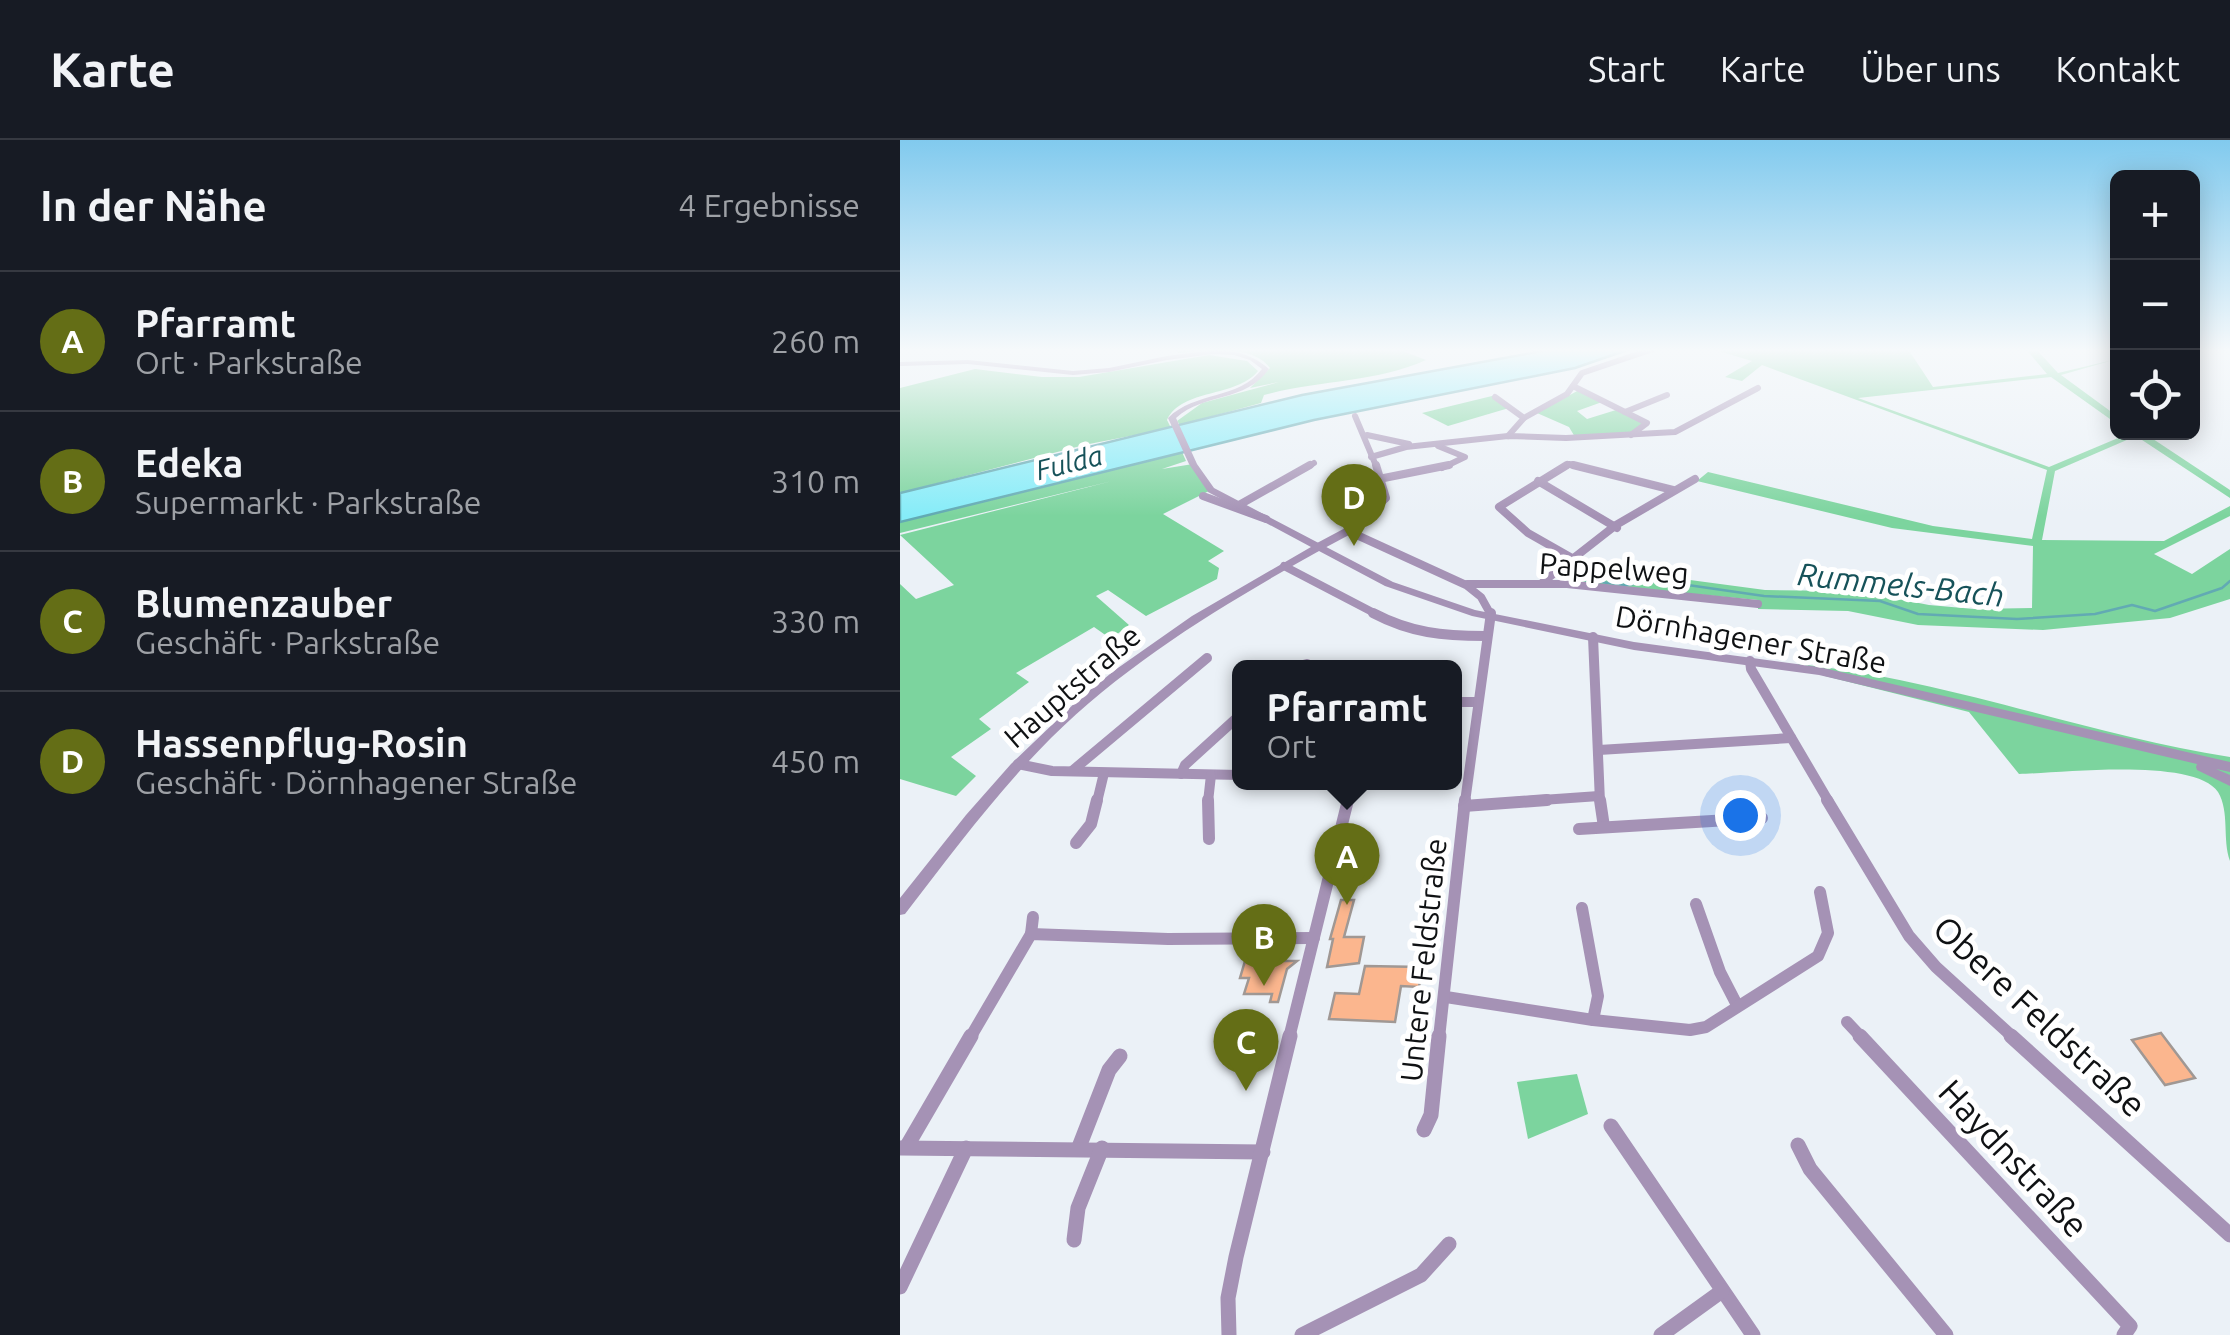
<!DOCTYPE html>
<html lang="de">
<head>
<meta charset="utf-8">
<style>
  body { margin:0; font-family:Ubuntu,sans-serif; background:#20242c; color:#f1f3f6 }
  .controls { position:absolute; right:30px; top:30px; display:grid; overflow:hidden; border-radius:15px; box-shadow:0 5px 25px #0003 }
  .controls button { width:90px; height:90px; display:grid; place-items:center; padding:0; border:0; border-bottom:2px solid #363941; background:#171b24; color:#f1f3f6; font:50px sans-serif }
  .you { position:absolute; left:840px; top:675px; width:35px; height:35px; margin:-25px; border:8px solid #fff; border-radius:50%; background:#1a73e8; box-shadow:0 0 0 15px #1a73e833 }
  .badge { display:grid; place-items:center; width:65px; height:65px; border-radius:50%; background:#646e16; color:#fff; font-size:32px; font-weight:700 }
  .pin { position:absolute; translate:-50% -82px; filter:drop-shadow(0 2px 5px #0008) }
  .pin::after { content:''; position:absolute; top:52px; width:35px; height:30px; background:inherit; clip-path:polygon(0 0,100% 0,50% 100%) }
  .popup { position:absolute; left:332px; top:520px; width:230px; height:130px; box-sizing:border-box; display:grid; place-content:center; border-radius:15px; background:#171b24; filter:drop-shadow(0 2px 8px #0005); font-size:32px; white-space:nowrap; color:#9ea1a6 }
  .popup b { font-size:38px; color:#f1f3f6 }
  .popup::after { content:''; position:absolute; left:50%; top:100%; margin-left:-20px; border:20px solid transparent; border-top-color:#171b24 }
  .list { margin:0; padding:0; list-style:none }
  h2 { display:flex; justify-content:space-between; align-items:center; height:130px; margin:0; padding:0 40px; font-size:42px }
  h2 small { font-size:32px; font-weight:400; color:#9ea1a6 }
  .list li { display:grid; grid-template-columns:65px 1fr auto; gap:30px; align-items:center; box-sizing:border-box; height:140px; padding:0 40px; border-top:2px solid #363941 }
  .list b { display:block; font-size:38px; white-space:nowrap }
  .list p { margin:0; font-size:32px; white-space:nowrap; color:#9ea1a6 }
  .list em { font-size:32px; font-style:normal; color:#9ea1a6 }
  .icon { flex:none; width:55px; height:55px; fill:none; stroke:currentColor; stroke-width:2; stroke-linecap:round; stroke-linejoin:round }
  .map { position:relative; flex:none; width:1330px; height:1195px; overflow:hidden }
  header { display:flex; align-items:center; gap:60px; box-sizing:border-box; height:140px; padding:0 50px; background:#171b24; border-bottom:2px solid #363941 }
  header strong { font-size:48px }
  nav { display:flex; gap:55px; margin-inline-start:auto; font-size:35px }
  main { display:flex }
  aside { flex:1; background:#171b24 }
  .map>svg:first-child { display:block }
  .green { fill:#7cd49e }
  .water { fill:#86ecf8; stroke:#62aab3; stroke-width:2.5 }
  .lines { fill:none; stroke-linecap:round; stroke-linejoin:round }
  .stream { stroke:#62aab3; stroke-width:2.5 }
  .building { fill:#fbb68e; stroke:#a09894; stroke-width:2.5 }
  .minor-far4 { stroke:#a592b5; stroke-width:6 }
  .minor-far3 { stroke:#a592b5; stroke-width:8 }
  .minor-far2 { stroke:#a592b5; stroke-width:10 }
  .minor-far1 { stroke:#a592b5; stroke-width:12 }
  .minor { stroke:#a592b5; stroke-width:15 }
  .tertiary { fill:#a592b5; fill-rule:evenodd }
  .labels { text-anchor:middle; dominant-baseline:central; stroke-width:10; stroke-linejoin:round; paint-order:stroke }
  .far-water-label { font-size:28px; font-style:italic; fill:#165259; stroke:#fff }
  .street-label { font-size:30px; fill:#0f1113; stroke:#fff }
  .water-label { font-size:32px; font-style:italic; fill:#165259; stroke:#fff }
  .near-street-label { font-size:35px; fill:#0f1113; stroke:#fff }
</style>
</head>
<body>
<header>
<strong>Karte</strong>
<nav><a>Start</a><a>Karte</a><a>Über uns</a><a>Kontakt</a></nav>
</header>
<main>
<aside>
<h2>In der Nähe<small>4 Ergebnisse</small></h2>
<ul class="list">
<li><span class="badge">A</span><div><b>Pfarramt</b><p>Ort · Parkstraße</p></div><em>260 m</em></li>
<li><span class="badge">B</span><div><b>Edeka</b><p>Supermarkt · Parkstraße</p></div><em>310 m</em></li>
<li><span class="badge">C</span><div><b>Blumenzauber</b><p>Geschäft · Parkstraße</p></div><em>330 m</em></li>
<li><span class="badge">D</span><div><b>Hassenpflug-Rosin</b><p>Geschäft · Dörnhagener Straße</p></div><em>450 m</em></li>
</ul>
</aside>
<div class="map">
<svg width="1330" height="1195" viewBox="0 0 1330 1195">
  <rect width="100%" height="100%" fill="#ebf1f7"/>
  <g class="green">
    <path d="M274 209H498L526 220C474 243 419 240 364 255L361 263 280 285 277 281 302 263 379 242 350 248 370 228C352 203 304 211 278 213Z"/>
    <path d="M812 209H1008L1033 247 1147 234 1126 209H1136L1158 233 1217 219 1161 235 1217 276V284L1151 237 958 258 1149 327 1230 293H1244L1330 350V358L1236 296 1155 331 1142 400 1264 401 1330 366V376L1254 414 1292 434 1330 409V459L1270 478 1143 490 1018 485 948 471 858 469V460L677 443 685 437 724 441 760 436 865 450 957 451 1029 465 1074 469 1132 468 1133 406 992 388 797 341 808 332 1033 386 1132 399 1147 330 862 225 842 241 825 237 852 221Z"/>
    <path d="M309 215 347 221 358 231C336 258 282 248 267 280L271 288 184 305 0 353V248L75 229 142 237H179Z"/>
    <path d="M679 250 702 262 677 271 687 279 716 270 744 284 730 295 675 297 669 287 637 273Z"/>
    <path d="M592 256 609 268 548 286 522 273Z"/>
    <path d="M282 312 286 321 262 329 293 324 311 350 263 374 324 411 308 421 319 428 317 439 246 476 208 450 196 456 229 485 211 499 194 487 116 533 129 542 79 579 91 589 51 617 76 636 56 656 0 639V444L16 459 54 445 0 395 212 341 0 393V382Z"/>
    <path d="M896 524C1043 538 1184 594 1330 617V721C1322 699 1330 672 1318 652 1295 617 1159 633 1119 634L1069 572 925 536Z"/>
    <path d="M677 934 688 974 628 999 617 942Z"/>
  </g>
  <path class="water" d="M653 209H730L675 228 414 280 0 382V353L402 255Z"/>
  <g class="lines">
    <path class="stream" d="M660 437 725 445 760 441 864 456 980 461 1018 474 1117 479 1195 474 1232 465 1255 471 1322 448 1330 441"/>
  </g>
  <g class="building">
    <path d="M441 760H454L444 797H464L459 823 427 827 433 799H430Z"/>
    <path d="M345 821H397L387 829 378 862H370L372 854H344L349 838H340Z"/>
    <path d="M465 826 522 827 519 847 501 846 495 882 429 879 435 853 459 854Z"/>
    <path d="M1261 893 1295 938 1265 945 1232 900Z"/>
  </g>
  <g class="lines">
    <g class="minor-far4">
      <path d="M673 246 747 283 731 295"/>
      <path d="M595 257 624 278 608 296"/>
      <path d="M725 272 767 255"/>
      <path d="M455 276 477 328"/>
      <path d="M624 278 667 254 682 233 753 209"/>
      <path d="M467 295 509 304"/>
      <path d="M538 306 565 317 542 328"/>
      <path d="M471 317 506 307 608 296 666 298 775 292 858 248"/>
      <path d="M406 328 414 323"/>
      <path d="M663 328 669 324 683 328"/>
    </g>
    <g class="minor-far3">
      <path d="M667 325 599 367 628 393 672 418"/>
      <path d="M673 325 773 350"/>
      <path d="M479 339 549 325"/>
      <path d="M638 341 717 388"/>
      <path d="M303 356 366 379"/>
      <path d="M339 365 410 325"/>
      <path d="M448 391 566 445 581 457 591 475"/>
      <path d="M418 407 448 391 486 358 476 325"/>
      <path d="M384 426 478 475"/>
      <path d="M643 442 716 385 795 339"/>
      <path d="M567 444H667L858 464"/>
    </g>
    <g class="minor-far2">
      <path d="M473 473C511 493 543 496 585 496"/>
      <path d="M693 497 700 662"/>
      <path d="M850 521 851 529 929 662"/>
      <path d="M391 528 407 524 416 528"/>
      <path d="M554 562H577"/>
      <path d="M699 610 891 598"/>
      <path d="M118 624 152 631 340 635"/>
      <path d="M172 631 307 518"/>
      <path d="M281 634 285 625 340 575"/>
      <path d="M197 662 204 633"/>
      <path d="M308 662 311 635"/>
      <path d="M447 662 452 642"/>
      <path d="M565 662 591 473"/>
      <path d="M614 662 699 656"/>
    </g>
    <g class="minor-far1">
      <path d="M308 660 309 699"/>
      <path d="M700 660 704 687"/>
      <path d="M927 660 1009 796 1036 827 1114 898"/>
      <path d="M564 666 647 660"/>
      <path d="M679 689 862 678"/>
      <path d="M176 703 191 684 197 660"/>
      <path d="M796 764 820 832 837 865"/>
      <path d="M682 768 698 856 693 880"/>
      <path d="M131 794 133 777"/>
      <path d="M546 857 693 880 790 890 806 887 918 816 928 793 920 752"/>
      <path d="M947 882 962 898"/>
      <path d="M70 898 131 794 268 799 414 798"/>
      <path d="M389 898 448 660"/>
      <path d="M539 898 565 660"/>
    </g>
    <g class="minor">
      <path d="M960 896 1230 1186 1224 1195"/>
      <path d="M1111 896 1330 1095"/>
      <path d="M711 986 853 1195"/>
      <path d="M524 990 531 975 539 896"/>
      <path d="M898 1005 910 1029 1046 1195"/>
      <path d="M7 1006 71 896"/>
      <path d="M179 1007 209 930 220 916"/>
      <path d="M1 1008 363 1012"/>
      <path d="M174 1100 178 1068 202 1008"/>
      <path d="M0 1147 66 1008"/>
      <path d="M329 1195 328 1158 336 1117 390 896"/>
      <path d="M402 1195 521 1135 549 1104"/>
      <path d="M761 1195 822 1151"/>
    </g>
    <path class="tertiary" d="M313 210C336 211 352 214 369 229 345 263 305 252 276 278L297 324 314 348 493 442 575 470 734 502 919 527 1330 622V632L1316 629 1330 635V646L1297 630 1296 627 1297 624 919 535 734 510 572 476 485 446 419 411C324 464 229 521 151 598 97 652 52 713 5 774L0 775V758L66 675 111 624 179 559 215 530 292 476 411 407 308 352 289 324 268 278C295 251 339 260 362 229L350 220 334 215 313 214 267 220 209 232 173 235 68 224 0 226V222L68 220 173 231 209 228 267 216Z"/>
  </g>
  <linearGradient id="sky" x2="0" y2="1"><stop stop-color="#81caee"/><stop offset="0.56" stop-color="#f6f9fb"/><stop offset="1" stop-color="#f6f9fb" stop-opacity="0"/></linearGradient>
  <rect width="1330" height="376" fill="url(#sky)"/>
  <g class="labels">
    <g class="far-water-label">
      <text transform="translate(169 322) rotate(-14)">Fulda</text>
    </g>
    <g class="street-label">
      <text transform="translate(714 428) rotate(4)">Pappelweg</text>
      <text transform="translate(851 499) rotate(10)">Dörnhagener Straße</text>
      <text transform="translate(172 546) rotate(-41)">Hauptstraße</text>
      <text transform="translate(523 820) rotate(-84)">Untere Feldstraße</text>
    </g>
    <g class="water-label">
      <text transform="translate(1001 444) rotate(6)">Rummels-Bach</text>
    </g>
    <g class="near-street-label">
      <text transform="translate(1140 876) rotate(43)">Obere Feldstraße</text>
      <text transform="translate(1114 1018) rotate(47)">Haydnstraße</text>
    </g>
  </g>
</svg>
<div class="controls">
<button>+</button>
<button>−</button>
<button><svg class="icon" aria-label="locate" viewBox="0 0 24 24"><circle cx="12" cy="12" r="6"/><path d="M12 2v4M12 18v4M2 12h4M18 12h4"/></svg></button>
</div>
<div class="you"></div>
<div class="pin badge" style="left:447px;top:765px">A</div>
<div class="popup"><b>Pfarramt</b>Ort</div>
<div class="pin badge" style="left:364px;top:846px">B</div>
<div class="pin badge" style="left:346px;top:951px">C</div>
<div class="pin badge" style="left:454px;top:406px">D</div>
</div>
</main>
</body>
</html>
